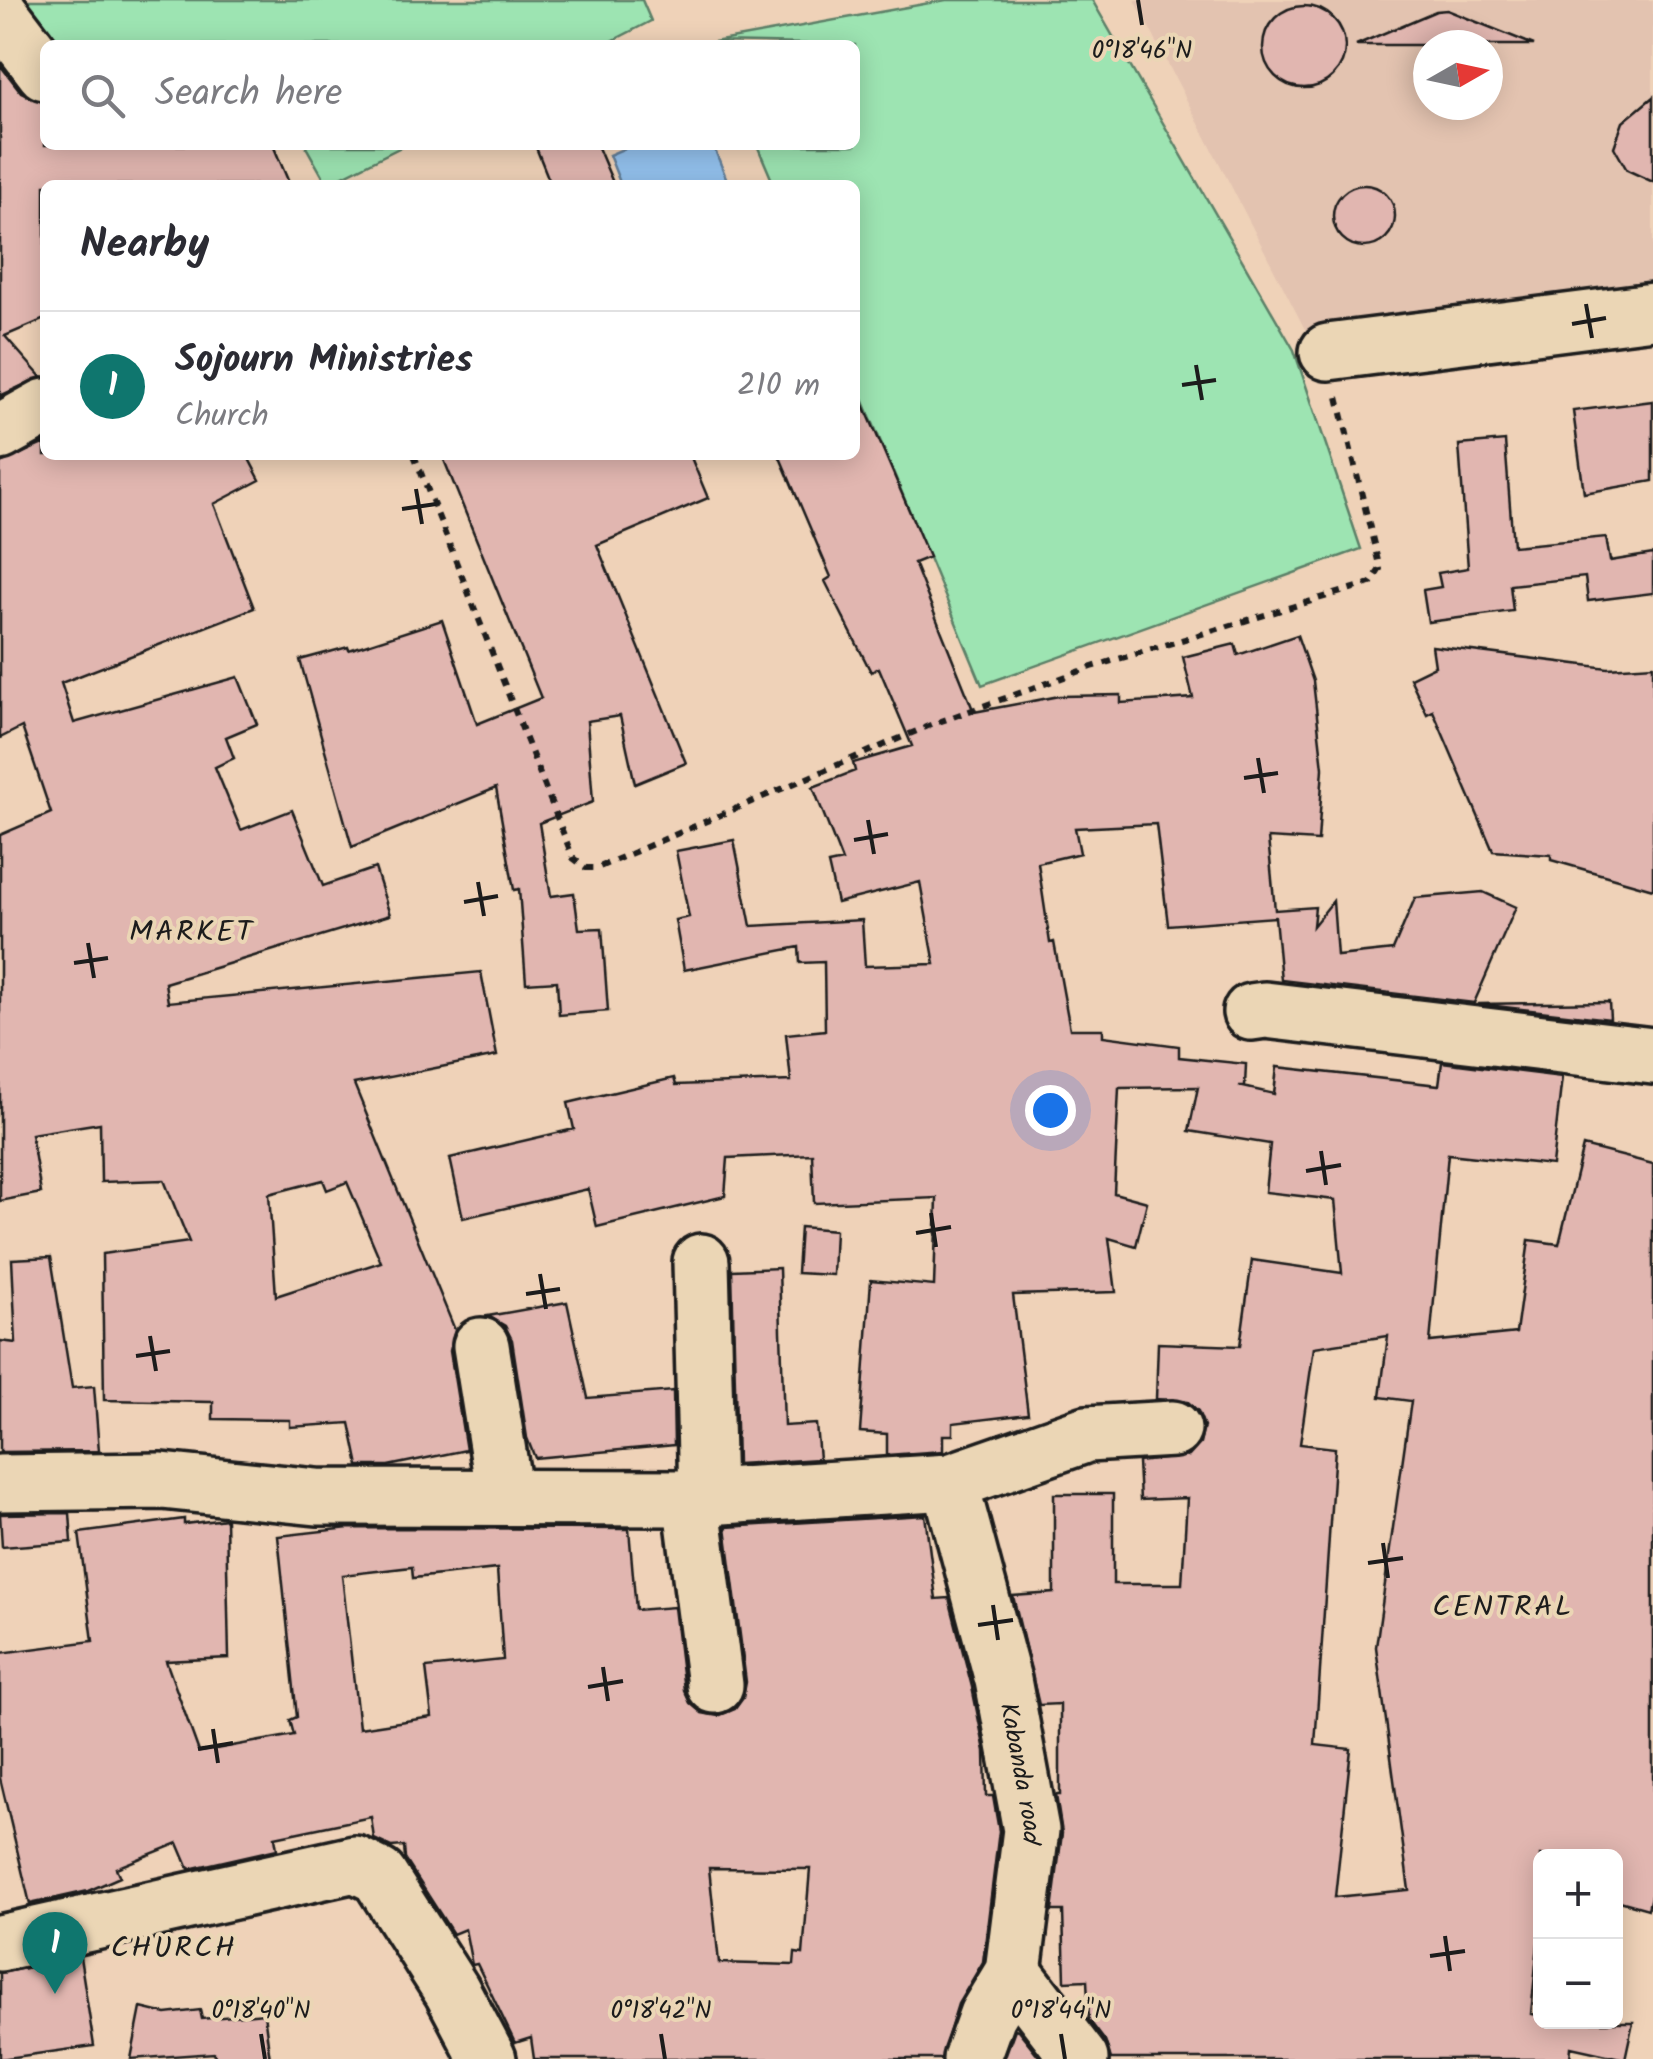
<!DOCTYPE html>
<html lang="en">
<head>
<meta charset="utf-8">
<style>
  body { margin:0; font-family:Kalam,sans-serif; background:#f2f2f3; color:#2b2b33 }
  .controls { position:absolute; right:30px; bottom:30px; display:grid; overflow:hidden; border-radius:15px; box-shadow:0 5px 25px #0003 }
  .controls button { width:90px; height:90px; display:grid; place-items:center; padding:0; border:0; border-bottom:2px solid #e1e1e2; background:#fff; color:#2b2b33; font:50px sans-serif }
  .compass { position:absolute; left:1413px; top:30px; width:90px; height:90px; border-radius:50%; background:#fff; box-shadow:0 5px 25px #0003; rotate:81deg }
  .you { position:absolute; left:1050px; top:1110px; width:35px; height:35px; margin:-25px; border:8px solid #fff; border-radius:50%; background:#1a73e8; box-shadow:0 0 0 15px #1a73e833 }
  .badge { display:grid; place-items:center; width:65px; height:65px; border-radius:50%; background:#0f766e; color:#fff; font-size:32px; font-weight:700 }
  .pin { position:absolute; translate:-50% -82px; filter:drop-shadow(0 2px 5px #0008) }
  .pin::after { content:''; position:absolute; top:52px; width:35px; height:30px; background:inherit; clip-path:polygon(0 0,100% 0,50% 100%) }
  .list { margin:0; padding:0; list-style:none }
  h2 { display:flex; justify-content:space-between; align-items:center; height:130px; margin:0; padding:0 40px; font-size:42px }
  h2 small { font-size:32px; font-weight:400; color:#7c7c81 }
  .list li { display:grid; grid-template-columns:65px 1fr auto; gap:30px; align-items:center; box-sizing:border-box; height:150px; padding:0 40px; border-top:2px solid #e1e1e2 }
  .list b { display:block; font-size:38px; white-space:nowrap }
  .list p { margin:0; font-size:32px; white-space:nowrap; color:#7c7c81 }
  .list em { font-size:32px; font-style:normal; color:#7c7c81 }
  .icon { flex:none; width:55px; height:55px; fill:none; stroke:currentColor; stroke-width:2; stroke-linecap:round; stroke-linejoin:round }
  .map { position:relative; flex:none; width:1653px; height:2059px; overflow:hidden }
  .search { position:absolute; background:#fff; box-shadow:0 5px 25px #0003; left:40px; top:40px; width:820px; height:110px; display:flex; align-items:center; gap:25px; box-sizing:border-box; padding:0 35px; border-radius:15px; color:#7c7c81; font-size:38px }
  .panel { position:absolute; background:#fff; box-shadow:0 5px 25px #0003; left:40px; top:180px; width:820px; height:280px; border-radius:15px }
  .map>svg:first-child { display:block }
  .built { fill:#e3c3b0; fill-rule:evenodd }
  .green { fill:#9de4b2; stroke:#5c8067; stroke-width:2.5 }
  .water { fill:#93c1ed; stroke:#637f99; stroke-width:2.5 }
  .building { fill:#e1b6b0; stroke:#1c1c1c; stroke-width:2.5; fill-rule:evenodd }
  .lines { fill:none; stroke-linecap:round; stroke-linejoin:round }
  .minor-casing { stroke:#1c1c1c; stroke-width:62 }
  .path { stroke:#1c1c1c; stroke-width:6; stroke-dasharray:8 8; stroke-linecap:butt }
  .minor { stroke:#ebd6b5; stroke-width:55 }
  .ticks { fill:none; stroke:#1c1c1c; stroke-width:4 }
  .labels { text-anchor:middle; dominant-baseline:central; stroke-width:8; stroke-linejoin:round; paint-order:stroke }
  .street-label { font-size:25px; fill:#1c1c1c; stroke:#ebd6b5 }
  .quarter-label { font-size:30px; letter-spacing:2.5px; fill:#1c1c1c; stroke:#ebd6b5 }
  .ticks-label { font-size:25px; text-anchor:middle; fill:#1c1c1c; stroke:#ebd6b5; stroke-width:8; stroke-linejoin:round; paint-order:stroke }
</style>
</head>
<body>
<div class="map">
<svg width="1653" height="2059" viewBox="0 0 1653 2059">
  <rect width="100%" height="100%" fill="#efd2b8"/>
  <filter id="ink" filterUnits="userSpaceOnUse"><feTurbulence type="fractalNoise" baseFrequency=".01" numOctaves="2"/><feDisplacementMap in="SourceGraphic" scale="20" xChannelSelector="R" yChannelSelector="G"/><feConvolveMatrix kernelMatrix="1 2 1 2 8 2 1 2 1" color-interpolation-filters="sRGB"/></filter>
  <g filter="url(#ink)">
    <path class="built" d="M1135 0H1653V322L1310 339ZM1428 45H1488V105H1428Z"/>
    <g class="green">
      <path d="M23 0H642L651 21 604 45H56Z"/>
      <path d="M946 0H1092L1294 350 1361 549 982 685 855 380V185H774L757 145H855V45L714 42Z"/>
      <path d="M305 145H405L327 184Z"/>
    </g>
    <path class="water" d="M632 145H713L729 185H621L609 155Z"/>
    <g class="building">
      <circle cx="1304" cy="47" r="41"/>
      <path d="M1447 10 1534 45H1356L1436 11Z"/>
      <path d="M0 65 21 92 45 103V145H273L290 185H45V319L5 336 41 377 0 396Z"/>
      <path d="M1653 97V182L1627 170 1614 147 1623 122Z"/>
      <path d="M535 145H597L614 185H551Z"/>
      <circle cx="1364" cy="216" r="31"/>
      <path d="M855 384 929 557 914 563 974 712 1059 696 1121 695V703L1193 698 1183 657 1235 644 1238 655 1297 635 1313 681 1323 768 1318 841 1268 838 1275 910 1315 907 1313 926 1333 901 1337 956 1393 950 1415 898 1483 892 1516 907 1474 1003 1281 980 1275 917 1168 925 1156 824 1075 828 1080 853 1038 863 1050 943 1054 942 1070 1029H1103V1036L1179 1046V1057L1246 1064 1245 1086H1239L1274 1094 1277 1067 1439 1085 1442 1062 1562 1077 1552 1165 1448 1154 1430 1342 1516 1333 1529 1240 1559 1244 1583 1146 1653 1164V1887L1648 1909 1616 1900V1856H1540V1924L1531 2014 1540 2015V2022H1633L1625 2059 1571 2047 1570 2059H1111L1105 2041 1089 2020 1087 1980 1065 1981 1063 1911H1052L1062 1833 1056 1795H1060V1704L1039 1705 1013 1596 1054 1593V1494H1113V1584H1182L1187 1498 1140 1500 1138 1462 1189 1456 1200 1444 1204 1426 1198 1411 1188 1402 1156 1399 1158 1343 1240 1346 1252 1260 1342 1273 1335 1200 1265 1192 1270 1144 1189 1131 1198 1087 1119 1088 1114 1193 1147 1202 1136 1246 1109 1238 1116 1292 1013 1295 1028 1414 953 1423V1435H943V1451L887 1455V1434L860 1432 871 1280 934 1286 937 1198 814 1203 812 1154 728 1158 725 1196 597 1227 588 1189 463 1218 450 1158 574 1129 568 1103 674 1078 676 1085 791 1081 786 1034 825 1030 824 962 800 963 799 947 684 970 675 920 689 917 676 851 734 840 751 926 862 920 865 966 935 964 920 882 837 903 828 864 842 861 813 787 855 771 853 763 912 746 879 668 871 672 825 581 831 577 779 455H855ZM1388 1336 1380 1397 1411 1401 1376 1647 1409 1890 1335 1897 1351 1749 1315 1745 1335 1448 1300 1444 1314 1347Z"/>
      <path d="M1653 401V481L1584 493 1573 411Z"/>
      <path d="M1505 441 1513 546 1606 537 1610 561 1653 554V593L1588 601 1585 577 1510 585 1513 611 1428 622 1423 590 1441 587 1438 573 1468 568 1459 445Z"/>
      <path d="M45 443V455H247L260 480 214 504 254 608 61 683 74 723 238 677 257 724 226 737 234 758 215 767 241 830 292 810 323 886 375 868 390 915 165 983 168 1002 481 972 497 1056 354 1084 455 1330 450 1351 466 1450 388 1466H359L350 1423 290 1427V1420L213 1419V1402L104 1400 102 1254 189 1242 164 1180 101 1182 100 1123 31 1134 41 1193 0 1201V835L51 813 22 727 0 738V463ZM323 1180 327 1190 347 1182 381 1262 276 1296 269 1194Z"/>
      <path d="M442 455H690L708 498 597 545 686 763 635 784 620 716 587 721 593 802 539 823 551 896 574 893 579 929 602 928 608 1011 559 1015 557 981 526 983 519 889 514 890 496 788 352 847 300 660 348 647 349 650 442 620 477 724 541 698Z"/>
      <path d="M1432 646 1608 668 1653 665V889L1551 860V855L1493 851 1433 711 1427 714 1410 678 1435 666Z"/>
      <path d="M1609 1002 1610 1019 1478 1004Z"/>
      <path d="M800 1227 835 1230 833 1275 797 1273Z"/>
      <path d="M51 1257 72 1388 94 1386 99 1451 0 1452V1341L16 1343 12 1259Z"/>
      <path d="M779 1268 784 1426 816 1424 819 1459 737 1464 732 1270Z"/>
      <path d="M567 1302 588 1398 673 1391 674 1445 535 1458 527 1438 512 1340 505 1326 488 1316Z"/>
      <path d="M70 1513 72 1542 2 1547 0 1514Z"/>
      <path d="M925 1515 936 1599 949 1598 972 1687 985 1751 986 1796H993L999 1831 983 1962 958 2004 941 2059H534L531 2038 515 2043 477 1964 472 1965 465 1929 453 1934 405 1859 404 1846 391 1847 374 1839 371 1817 275 1837 277 1849 189 1869 178 1843 116 1868 120 1877 88 1891 30 1904 0 1778V1653L93 1641 79 1533 184 1519V1524L226 1519 229 1658 166 1661 199 1752 294 1735 290 1720 297 1717 278 1536 349 1528 629 1529 636 1610 674 1607 684 1690 690 1703 702 1713 718 1716 735 1709 743 1698 746 1682 726 1527ZM412 1567 413 1578 497 1569 503 1660 426 1668 432 1717 359 1728 342 1575ZM709 1868 810 1869 803 1954 795 1953 794 1965 719 1963Z"/>
      <path d="M80 1957 94 2046 0 2059V1973Z"/>
      <path d="M141 2008 166 2014 200 2010 202 2019 264 2013 270 2059H216L214 2053 131 2059Z"/>
      <path d="M1015 2029 1018 2030 1041 2059H1004Z"/>
    </g>
    <g class="lines">
      <defs>
        <g id="minor">
          <path d="M0 13 45 72"/>
          <path d="M1328 352 1653 311"/>
          <path d="M0 432 45 407"/>
          <path d="M1251 1012 1265 1010 1653 1056"/>
          <path d="M701 1262 707 1496"/>
          <path d="M481 1346 505 1496"/>
          <path id="s1" d="M950 1482 1003 1680 1031 1830 1013 1972 987 2015 971 2059"/>
          <path d="M0 1483 162 1481 317 1497 691 1498 950 1482 1087 1434 1173 1429"/>
          <path d="M691 1498 715 1685"/>
          <path d="M0 1943 355 1864 379 1876 452 1991 488 2059"/>
          <path d="M1013 1972 1080 2059"/>
        </g>
      </defs>
      <use href="#minor" class="minor-casing"/>
      <path class="path" d="M414 455 573 858 586 868H597L933 724 1092 667 1371 583 1380 569 1338 397"/>
      <use href="#minor" class="minor"/>
    </g>
  </g>
  <path class="ticks" d="M1138 0 1142 25M1586 304 1592 338M1572 324 1606 318M1196 365 1202 400M1182 385 1216 380M416 489 422 524M402 509 436 504M1258 758 1264 793M1244 778 1278 773M868 820 874 854M854 840 888 834M478 882 484 916M464 902 498 896M88 943 94 978M74 963 108 958M1321 1151 1326 1185M1306 1171 1341 1165M931 1213 936 1247M916 1233 951 1227M540 1274 546 1309M526 1294 560 1289M150 1336 156 1371M136 1356 170 1351M1383 1543 1388 1578M1368 1563 1403 1558M993 1605 998 1640M978 1625 1013 1620M603 1667 608 1701M588 1687 623 1681M213 1729 218 1763M198 1749 233 1743M1445 1936 1450 1971M1430 1956 1465 1951M261 2034 265 2059M661 2034 665 2059M1061 2034 1065 2059"/>
  <g class="labels">
    <g class="street-label">
      <text stroke="none"><textPath href="#s1" startOffset="300">Kabanda road</textPath></text>
    </g>
    <g class="quarter-label">
      <text x="192" y="933">MARKET</text>
      <text x="1503" y="1608">CENTRAL</text>
      <text x="174" y="1949">CHURCH</text>
    </g>
  </g>
  <g class="ticks-label">
    <text x="1142" y="58">0°18'46"N</text>
    <text x="261" y="2018">0°18'40"N</text>
    <text x="661" y="2018">0°18'42"N</text>
    <text x="1061" y="2018">0°18'44"N</text>
  </g>
</svg>
<div class="controls">
<button>+</button>
<button>−</button>
</div>
<svg class="compass" viewBox="-18 -18 36 36"><path d="M0-13l5 13h-10z" fill="#e53935"/><path d="M0 13l5-13h-10z" fill="#7c7c81"/></svg>
<div class="you"></div>
<div class="pin badge" style="left:55px;top:1994px">1</div>
<div class="search"><svg class="icon" aria-label="search" viewBox="0 0 24 24"><circle cx="10" cy="10" r="6"/><path d="M15 15l6 6"/></svg>Search here</div>
<section class="panel">
<h2>Nearby<small></small></h2>
<ul class="list">
<li><span class="badge">1</span><div><b>Sojourn Ministries</b><p>Church</p></div><em>210 m</em></li>
</ul>
</section>
</div>
</body>
</html>
